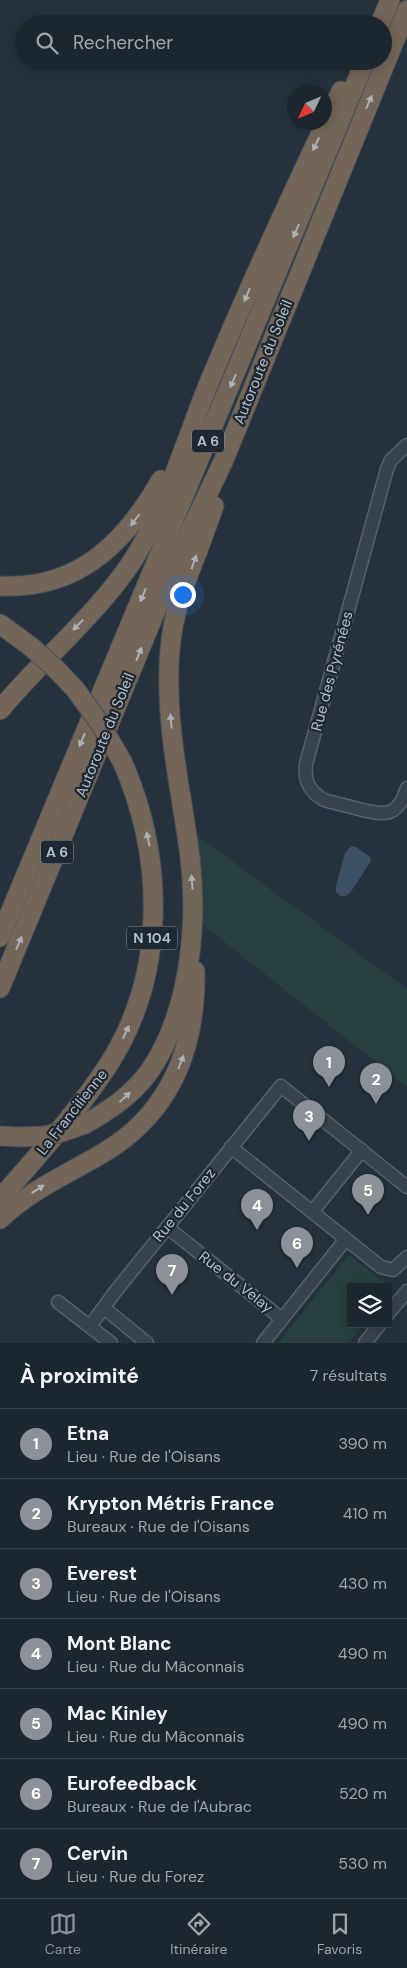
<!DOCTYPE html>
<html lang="fr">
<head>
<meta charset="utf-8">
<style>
  body { margin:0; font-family:"DM Sans",sans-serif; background:#29323a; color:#f1f3f6 }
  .controls { position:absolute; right:15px; bottom:15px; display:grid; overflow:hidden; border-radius:0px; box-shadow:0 2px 12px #0003 }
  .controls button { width:45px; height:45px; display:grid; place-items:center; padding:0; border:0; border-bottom:1px solid #3a434a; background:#1c262e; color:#f1f3f6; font:25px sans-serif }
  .compass { position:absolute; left:287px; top:85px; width:45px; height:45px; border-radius:50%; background:#1c262e; box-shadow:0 2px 12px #0003; rotate:226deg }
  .you { position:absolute; left:182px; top:594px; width:18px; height:18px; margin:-12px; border:4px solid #fff; border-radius:50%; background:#1a73e8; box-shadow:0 0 0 8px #1a73e833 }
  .badge { display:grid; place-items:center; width:32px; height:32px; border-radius:50%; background:#8c9099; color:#fff; font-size:16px; font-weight:700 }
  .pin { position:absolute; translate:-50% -41px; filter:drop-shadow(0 1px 2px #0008) }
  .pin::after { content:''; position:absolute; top:26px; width:18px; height:15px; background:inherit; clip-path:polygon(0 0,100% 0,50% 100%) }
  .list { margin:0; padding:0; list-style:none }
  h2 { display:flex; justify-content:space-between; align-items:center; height:65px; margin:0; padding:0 20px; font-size:21px }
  h2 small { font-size:16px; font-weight:400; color:#a0a5aa }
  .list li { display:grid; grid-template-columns:32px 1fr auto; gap:15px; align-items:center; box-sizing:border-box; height:70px; padding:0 20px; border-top:1px solid #3a434a }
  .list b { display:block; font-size:19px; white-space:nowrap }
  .list p { margin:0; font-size:16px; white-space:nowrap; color:#a0a5aa }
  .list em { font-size:16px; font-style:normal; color:#a0a5aa }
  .icon { flex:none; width:28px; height:28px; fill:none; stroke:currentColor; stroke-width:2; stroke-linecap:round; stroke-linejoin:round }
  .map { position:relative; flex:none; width:407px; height:1343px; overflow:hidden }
  .search { position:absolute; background:#1c262e; box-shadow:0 2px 12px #0003; left:15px; right:15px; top:15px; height:55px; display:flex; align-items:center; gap:12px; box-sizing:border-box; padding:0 18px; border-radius:28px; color:#a0a5aa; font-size:19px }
  .sheet { height:555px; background:#1c262e }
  nav { display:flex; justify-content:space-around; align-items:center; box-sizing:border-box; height:70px; border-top:1px solid #3a434a; background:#1c262e; font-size:14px; color:#a0a5aa }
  nav a { display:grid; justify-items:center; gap:2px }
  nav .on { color:#8c9099 }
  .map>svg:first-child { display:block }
  .green { fill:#283f3f }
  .water { fill:#3c5165 }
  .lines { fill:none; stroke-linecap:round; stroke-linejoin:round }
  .minor-casing { stroke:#57616b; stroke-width:15 }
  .highway-casing { stroke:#444e58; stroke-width:21 }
  .minor { stroke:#39434d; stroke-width:12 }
  .highway { stroke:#736557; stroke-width:19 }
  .highway-bridge-casing { stroke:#444e58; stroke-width:21; stroke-linecap:butt }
  .highway-bridge { stroke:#736557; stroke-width:19 }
  .oneway { fill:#abb1b7 }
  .labels { text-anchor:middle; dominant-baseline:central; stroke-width:4.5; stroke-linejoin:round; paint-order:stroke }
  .shield { fill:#1e2832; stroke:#88919b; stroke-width:1 }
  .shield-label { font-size:14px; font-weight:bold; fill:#b5bec8 }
  .street-label { font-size:15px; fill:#b5bec8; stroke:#1e2832 }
</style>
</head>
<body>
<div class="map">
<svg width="407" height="1343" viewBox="0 0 407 1343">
  <rect width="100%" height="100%" fill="#25323d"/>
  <g class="green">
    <path d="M195 834 407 989V1087L202 924Z"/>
    <path d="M349 1255 392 1289 388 1294V1287H351V1324H364L349 1343H278Z"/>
  </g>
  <path class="water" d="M351 846 356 847 370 857 371 861 350 893 345 896H340L336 892V886L345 853Z"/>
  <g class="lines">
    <defs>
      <g id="minor">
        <path d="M407 445 391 460 387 469 306 764C304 781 309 791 324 800 335 803 347 806 359 809 385 816 398 817 407 788"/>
        <path d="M231 1147 381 1267 393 1270 407 1257"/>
        <path d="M313 1211 362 1150"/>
        <path d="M167 1227 282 1319"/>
        <path d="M58 1302 111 1343"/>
        <path d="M104 1308 147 1343"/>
        <path d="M388 1314 407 1291"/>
        <path d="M90 1326 115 1292 281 1086 407 1187"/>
        <path d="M263 1343 346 1239"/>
        <path d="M365 1343 380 1324"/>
      </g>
      <g id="highway">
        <path d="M380 24 390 0"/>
        <path d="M0 586C78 590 125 543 161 480"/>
        <path d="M0 624 30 646"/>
        <path d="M55 668 75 689"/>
        <path d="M0 710C42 659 97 615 133 560 167 506 185 442 209 383 250 284 295 187 341 91"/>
        <path d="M0 937 365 61"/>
        <path d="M0 988 180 552 223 462 407 10"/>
        <path d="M85 1124C110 1110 132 1095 149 1072 190 1013 198 925 190 857 183 802 170 747 169 691 168 664 170 635 177 609 179 597 185 585 189 573 198 551 206 528 214 506"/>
        <path d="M0 1136 20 1137 44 1136"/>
        <path d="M0 1199C37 1156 76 1114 107 1067 167 975 165 859 122 761"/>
        <path d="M0 1219C34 1187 69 1174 108 1150 173 1109 196 1045 195 971"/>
      </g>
    </defs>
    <use href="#minor" class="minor-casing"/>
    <use href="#highway" class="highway-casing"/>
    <use href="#minor" class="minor"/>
    <use href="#highway" class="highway"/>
    <defs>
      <g id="highway-bridge">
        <path d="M30 646 55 668"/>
        <path d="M75 689 99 722 122 761"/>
        <path d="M44 1136 62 1132 85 1124"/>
      </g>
    </defs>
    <use href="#highway-bridge" class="highway-bridge-casing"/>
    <use href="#highway-bridge" class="highway-bridge"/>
  </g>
  <defs><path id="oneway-solid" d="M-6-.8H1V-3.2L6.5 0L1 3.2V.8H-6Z" transform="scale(1.25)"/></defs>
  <g class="oneway">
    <use href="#oneway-solid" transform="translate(369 102) rotate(-67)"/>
    <use href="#oneway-solid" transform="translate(316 144) rotate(116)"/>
    <use href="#oneway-solid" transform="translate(296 231) rotate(113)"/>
    <use href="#oneway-solid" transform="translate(247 295) rotate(113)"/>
    <use href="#oneway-solid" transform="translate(233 381) rotate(113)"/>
    <use href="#oneway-solid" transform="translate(135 520) rotate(127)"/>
    <use href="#oneway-solid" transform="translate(194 562) rotate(-70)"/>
    <use href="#oneway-solid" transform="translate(143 595) rotate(113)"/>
    <use href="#oneway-solid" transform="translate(78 625) rotate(134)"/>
    <use href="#oneway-solid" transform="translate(139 654) rotate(-68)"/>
    <use href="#oneway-solid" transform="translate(171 721) rotate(-95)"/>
    <use href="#oneway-solid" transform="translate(82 740) rotate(113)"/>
    <use href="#oneway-solid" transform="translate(148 839) rotate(-102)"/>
    <use href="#oneway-solid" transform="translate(192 882) rotate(-94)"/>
    <use href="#oneway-solid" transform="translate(19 943) rotate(-67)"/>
    <use href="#oneway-solid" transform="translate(126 1032) rotate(-65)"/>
    <use href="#oneway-solid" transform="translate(181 1062) rotate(-69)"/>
    <use href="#oneway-solid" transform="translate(125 1097) rotate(-43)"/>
    <use href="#oneway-solid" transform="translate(38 1189) rotate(-33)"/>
  </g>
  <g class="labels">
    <g class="shield">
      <rect x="192" y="429.5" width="32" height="23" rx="4"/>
      <rect x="41" y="840.5" width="32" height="23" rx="4"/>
      <rect x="127" y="926.5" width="50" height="23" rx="4"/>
    </g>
    <g class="shield-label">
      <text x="208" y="441">A 6</text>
      <text x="57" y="852">A 6</text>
      <text x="152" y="938">N 104</text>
    </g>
    <g class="street-label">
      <text transform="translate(263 362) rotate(-68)">Autoroute du Soleil</text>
      <text transform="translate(332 671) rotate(-75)">Rue des Pyrénées</text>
      <text transform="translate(105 735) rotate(-68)">Autoroute du Soleil</text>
      <text transform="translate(72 1112) rotate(-52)">La Francilienne</text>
      <text transform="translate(184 1205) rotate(-51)">Rue du Forez</text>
      <text transform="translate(236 1282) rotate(38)">Rue du Velay</text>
    </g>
  </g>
</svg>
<div class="controls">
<button><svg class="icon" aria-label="layers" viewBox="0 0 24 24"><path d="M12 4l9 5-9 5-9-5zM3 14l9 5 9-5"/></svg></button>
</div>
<svg class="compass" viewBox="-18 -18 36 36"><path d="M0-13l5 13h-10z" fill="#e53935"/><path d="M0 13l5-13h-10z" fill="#a0a5aa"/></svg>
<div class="you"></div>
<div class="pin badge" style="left:329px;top:1087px">1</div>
<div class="pin badge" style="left:376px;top:1104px">2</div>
<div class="pin badge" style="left:309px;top:1141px">3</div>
<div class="pin badge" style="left:257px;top:1230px">4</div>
<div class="pin badge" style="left:368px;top:1215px">5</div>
<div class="pin badge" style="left:297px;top:1268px">6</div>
<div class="pin badge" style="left:172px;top:1295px">7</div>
<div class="search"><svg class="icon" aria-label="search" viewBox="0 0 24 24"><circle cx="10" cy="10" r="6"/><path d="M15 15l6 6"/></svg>Rechercher</div>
</div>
<section class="sheet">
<h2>À proximité<small>7 résultats</small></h2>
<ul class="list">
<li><span class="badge">1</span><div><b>Etna</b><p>Lieu · Rue de l'Oisans</p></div><em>390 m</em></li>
<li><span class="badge">2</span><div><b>Krypton Métris France</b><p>Bureaux · Rue de l'Oisans</p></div><em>410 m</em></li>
<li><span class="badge">3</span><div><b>Everest</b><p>Lieu · Rue de l'Oisans</p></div><em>430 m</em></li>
<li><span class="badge">4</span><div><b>Mont Blanc</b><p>Lieu · Rue du Mâconnais</p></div><em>490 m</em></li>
<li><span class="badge">5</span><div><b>Mac Kinley</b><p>Lieu · Rue du Mâconnais</p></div><em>490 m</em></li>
<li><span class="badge">6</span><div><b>Eurofeedback</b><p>Bureaux · Rue de l'Aubrac</p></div><em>520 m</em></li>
<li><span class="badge">7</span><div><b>Cervin</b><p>Lieu · Rue du Forez</p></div><em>530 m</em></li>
</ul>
</section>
<nav>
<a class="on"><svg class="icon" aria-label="map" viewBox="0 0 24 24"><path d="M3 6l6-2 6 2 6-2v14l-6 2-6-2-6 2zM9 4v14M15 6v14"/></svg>Carte</a>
<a><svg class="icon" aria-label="directions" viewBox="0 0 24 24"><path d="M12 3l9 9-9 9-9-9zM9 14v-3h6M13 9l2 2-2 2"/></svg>Itinéraire</a>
<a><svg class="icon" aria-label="saved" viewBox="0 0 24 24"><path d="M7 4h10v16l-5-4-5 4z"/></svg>Favoris</a>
</nav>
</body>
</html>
